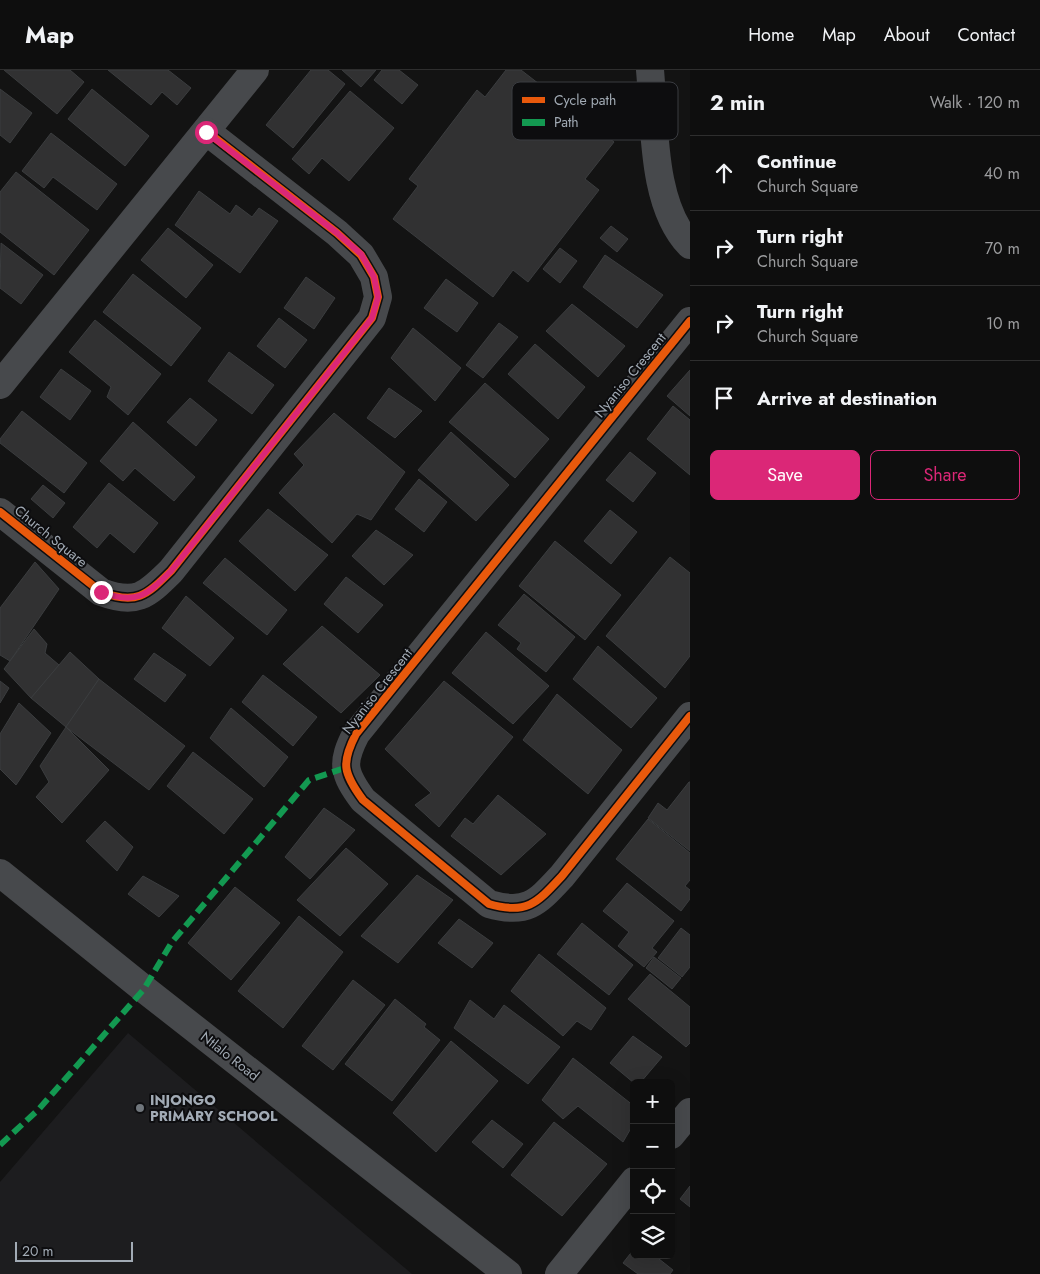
<!DOCTYPE html>
<html lang="en">
<head>
<meta charset="utf-8">
<style>
  body { margin:0; font-family:Jost,sans-serif; background:#1c1c1c; color:#f1f3f6 }
  .controls { position:absolute; right:15px; bottom:15px; display:grid; overflow:hidden; border-radius:8px; box-shadow:0 5px 20px #0002 }
  .controls button { width:45px; height:45px; display:grid; place-items:center; padding:0; border:0; border-bottom:1px solid #2e2e2e; background:#0e0e0e; color:#f1f3f6; font:25px sans-serif }
  .scale { position:absolute; left:15px; bottom:12px; width:118px; box-sizing:border-box; padding-left:5px; border:2px solid #a2abb5; border-top:0; font-size:14px; line-height:18px; white-space:nowrap; color:#a2abb5; -webkit-text-stroke:4px #0d0d0f; paint-order:stroke }
  .stop { position:absolute; width:15px; height:15px; margin:-11px; border:4px solid #db2777; border-radius:50%; background:#fff }
  .stop.end { background:#db2777; border-color:#fff; box-shadow:0 1px 5px #0008 }
  .list { margin:0; padding:0; list-style:none }
  h2 { display:flex; justify-content:space-between; align-items:center; height:65px; margin:0; padding:0 20px; font-size:21px }
  h2 small { font-size:16px; font-weight:400; color:#9b9c9e }
  .list li { display:grid; grid-template-columns:32px 1fr auto; gap:15px; align-items:center; box-sizing:border-box; height:75px; padding:0 20px; border-top:1px solid #2e2e2e }
  .list b { display:block; font-size:19px; white-space:nowrap }
  .list p { margin:0; font-size:16px; white-space:nowrap; color:#9b9c9e }
  .list em { font-size:16px; font-style:normal; color:#9b9c9e }
  .actions { display:flex; gap:10px; padding:15px 20px }
  .actions a { flex:1; padding:11px 0; border:1px solid #db2777; border-radius:8px; text-align:center; font-size:18px; color:#db2777 }
  .actions .main { background:#db2777; color:#fff }
  .icon { flex:none; width:28px; height:28px; fill:none; stroke:currentColor; stroke-width:2; stroke-linecap:round; stroke-linejoin:round }
  .map { position:relative; flex:none; width:690px; height:1204px; overflow:hidden }
  header { display:flex; align-items:center; gap:30px; box-sizing:border-box; height:70px; padding:0 25px; background:#0e0e0e; border-bottom:1px solid #2e2e2e }
  header strong { font-size:24px }
  nav { display:flex; gap:28px; margin-inline-start:auto; font-size:18px }
  main { display:flex }
  aside { flex:1; background:#0e0e0e }
  .map>svg:first-child { display:block }
  .built { fill:#1d1d1f }
  .building { fill:#313132; stroke:#3b3d3f }
  .lines { fill:none; stroke-linecap:round; stroke-linejoin:round }
  .minor { stroke:#47494c; stroke-width:28 }
  .quiet { stroke:#139951; stroke-width:6; stroke-dasharray:12 6; stroke-linecap:butt }
  .cycleway-casing { stroke:#0d0d0f; stroke-width:11 }
  .cycleway { stroke:#e8590c; stroke-width:8 }
  .route { stroke:#db2777; stroke-width:6 }
  .poi-dot { fill:#70767c; stroke:#0d0d0f; stroke-width:2 }
  .labels { text-anchor:middle; dominant-baseline:central; stroke-width:4; stroke-linejoin:round; paint-order:stroke }
  .street-label { font-size:14px; fill:#a2abb5; stroke:#0d0d0f }
  .poi-label { font-size:14px; font-weight:bold; fill:#a2abb5; stroke:#0d0d0f; text-anchor:start }
  .key { fill:#0d0d0f; stroke:#3a3c41; stroke-width:1 }
  .key-label { font-size:14px; fill:#a2abb5 }
</style>
</head>
<body>
<header>
<strong>Map</strong>
<nav><a>Home</a><a>Map</a><a>About</a><a>Contact</a></nav>
</header>
<main>
<div class="map">
<svg width="690" height="1204" viewBox="0 0 690 1204">
  <rect width="100%" height="100%" fill="#131313"/>
  <path class="built" d="M128 963 412 1204H0V1112Z"/>
  <g class="building">
    <path d="M4 0H70L84 12 57 44Z"/>
    <path d="M108 0H168L191 18 177 35 162 22 151 35Z"/>
    <path d="M311 0H328L345 14 293 78 266 55Z"/>
    <path d="M342 0H376L361 17Z"/>
    <path d="M382 0H399L418 15 402 34 374 10Z"/>
    <path d="M506 0H521L614 72 585 109 599 120 528 212 513 200 493 227 393 149 418 116 409 109 477 20 485 27Z"/>
    <path d="M0 19 32 43 10 73 0 65Z"/>
    <path d="M92 19 149 66 125 96 68 49Z"/>
    <path d="M350 21 394 58 349 111 322 88 309 104 292 89Z"/>
    <path d="M51 63 117 114 97 140 53 107 44 118 22 101Z"/>
    <path d="M16 102 89 160 54 205 0 162V122Z"/>
    <path d="M199 121 230 144 236 135 252 147 259 138 278 151 240 203 175 155Z"/>
    <path d="M611 156 628 169 617 182 600 168Z"/>
    <path d="M168 158 213 195 186 228 141 190Z"/>
    <path d="M1 173 43 205 21 234 0 218Z"/>
    <path d="M560 178 577 191 560 213 543 199Z"/>
    <path d="M605 185 663 225 637 258 583 217Z"/>
    <path d="M133 204 201 258 171 296 103 242Z"/>
    <path d="M306 207 335 228 314 259 284 238Z"/>
    <path d="M446 209 478 233 457 262 424 238Z"/>
    <path d="M572 234 625 276 598 307 546 261Z"/>
    <path d="M279 248 307 270 285 298 257 276Z"/>
    <path d="M95 250 161 304 128 345 107 327 111 317 69 282Z"/>
    <path d="M499 253 518 267 483 308 466 295Z"/>
    <path d="M413 258 461 298 435 331 391 288Z"/>
    <path d="M535 274 585 317 558 349 508 304Z"/>
    <path d="M229 282 274 315 252 344 208 311Z"/>
    <path d="M61 299 91 321 70 350 40 327Z"/>
    <path d="M690 300V346L667 326Z"/>
    <path d="M485 313 549 369 515 408 449 352Z"/>
    <path d="M389 318 422 341 395 368 367 348Z"/>
    <path d="M190 328 217 350 196 376 167 352Z"/>
    <path d="M673 336 690 350V405L647 369Z"/>
    <path d="M22 341 87 393 64 423 0 373V369Z"/>
    <path d="M334 343 405 402 371 450 357 444 332 473 279 423 304 395 294 384Z"/>
    <path d="M133 352 195 407 174 431 135 398 123 411 100 391Z"/>
    <path d="M451 362 509 415 476 451 418 400Z"/>
    <path d="M630 382 656 403 633 432 606 410Z"/>
    <path d="M419 409 447 432 424 462 395 439Z"/>
    <path d="M109 413 158 453 134 483 110 463 97 478 73 457Z"/>
    <path d="M43 415 65 433 53 448 31 429Z"/>
    <path d="M268 439 328 485 295 521 239 471Z"/>
    <path d="M610 440 637 462 611 494 584 471Z"/>
    <path d="M376 460 413 485 384 515 352 486Z"/>
    <path d="M555 471 621 525 585 570 519 516Z"/>
    <path d="M670 487 690 503V586L665 618 606 566Z"/>
    <path d="M225 488 287 540 267 565 203 513Z"/>
    <path d="M35 492 59 519 10 591 0 585V538Z"/>
    <path d="M346 507 383 535 358 563 324 534Z"/>
    <path d="M524 524 575 567 546 602 517 579 521 573 498 555Z"/>
    <path d="M186 526 234 568 210 596 162 558Z"/>
    <path d="M322 556 380 605 341 643 283 594Z"/>
    <path d="M34 559 47 574 45 583 59 595 31 628 4 599Z"/>
    <path d="M486 562 549 616 513 654 452 603Z"/>
    <path d="M598 576 657 628 631 658 573 609Z"/>
    <path d="M70 582 99 609 66 657 31 628Z"/>
    <path d="M154 583 186 605 165 632 134 609Z"/>
    <path d="M263 605 317 647 293 676 242 632Z"/>
    <path d="M99 609 185 676 149 720 66 657Z"/>
    <path d="M0 611 9 618 0 633Z"/>
    <path d="M444 611 513 667 439 757 415 735 431 723 385 679Z"/>
    <path d="M557 624 622 680 588 724 523 670Z"/>
    <path d="M19 633 51 663 16 715 0 699V664Z"/>
    <path d="M231 638 288 687 264 717 210 668Z"/>
    <path d="M66 657 109 700 62 753 36 727 49 712 40 696Z"/>
    <path d="M193 682 253 729 224 764 167 716Z"/>
    <path d="M689 712H690V781L648 748 658 733 667 740Z"/>
    <path d="M498 725 546 764 501 805 451 766 465 748 473 754Z"/>
    <path d="M324 738 355 760 310 809 285 787Z"/>
    <path d="M648 749 690 783V810L685 816 690 820V829L681 841 616 789Z"/>
    <path d="M105 751 133 777 117 801 86 771Z"/>
    <path d="M346 778 388 814 340 866 297 830Z"/>
    <path d="M417 805 453 830 398 893 361 866Z"/>
    <path d="M143 806 179 826 159 847 128 824Z"/>
    <path d="M627 813 674 851 652 878 657 882 644 897 618 876 629 862 603 841Z"/>
    <path d="M235 817 280 853 231 910 188 873Z"/>
    <path d="M299 846 343 882 283 958 238 921Z"/>
    <path d="M459 849 493 873 472 898 438 873Z"/>
    <path d="M582 853 633 895 609 925 557 884Z"/>
    <path d="M681 858 690 865V897L682 907 658 888Z"/>
    <path d="M539 884 606 938 591 960 577 951 563 966 511 921Z"/>
    <path d="M654 887 681 908 672 919 646 898Z"/>
    <path d="M650 904 690 937V973L686 977 628 929Z"/>
    <path d="M353 910 385 935 333 1000 302 976Z"/>
    <path d="M395 929 426 954 424 957 440 970 392 1031 345 994Z"/>
    <path d="M470 930 494 949 504 935 560 977 528 1014 454 958Z"/>
    <path d="M633 966 662 987 640 1013H634L610 993Z"/>
    <path d="M451 971 498 1011 436 1082 393 1043Z"/>
    <path d="M573 988 634 1036V1053L623 1072 578 1036 563 1049 542 1030Z"/>
    <path d="M492 1050 523 1074 503 1098 472 1072Z"/>
    <path d="M554 1052 607 1094 562 1146 511 1105Z"/>
    <path d="M690 1116V1137L680 1129Z"/>
    <path d="M634 1179V1185H654L673 1200 670 1204H638L623 1193Z"/>
  </g>
  <g class="lines">
    <g class="minor">
      <path d="M650 0C655 54 651 135 690 175"/>
      <path d="M690 251 356 664C341 693 343 703 363 730L489 834C527 845 537 833 562 806L690 646"/>
      <path d="M0 315 255 0"/>
      <path d="M0 442 101 522C136 535 146 526 171 501L372 248 378 227 374 207 361 185 337 163 206 61"/>
      <path d="M0 803 144 919 508 1204"/>
      <path d="M671 1065 690 1042"/>
      <path d="M559 1204 634 1111"/>
    </g>
    <path class="quiet" d="M0 1075 39 1039 144 919 172 872 309 710 345 698"/>
    <defs>
      <g id="cycleway">
        <path d="M690 251 356 664C341 693 343 703 363 730L489 834C527 845 537 833 562 806L690 646"/>
        <path d="M0 442 101 522C136 535 146 526 171 501L372 248 378 227 374 207 361 185 337 163 206 61"/>
      </g>
    </defs>
    <use href="#cycleway" class="cycleway-casing"/>
    <use href="#cycleway" class="cycleway"/>
  </g>
  <g class="lines">
    <path class="route" d="M101 522C136 535 146 526 171 501L372 248 378 227 374 207 361 184 337 163 206 62"/>
  </g>
  <circle class="poi-dot" cx="140" cy="1038" r="5"/>
  <g class="labels">
    <g class="street-label">
      <text transform="translate(630 305) rotate(-51)">Nyaniso Crescent</text>
      <text transform="translate(51 466) rotate(39)">Church Square</text>
      <text transform="translate(377 621) rotate(-52)">Nyaniso Crescent</text>
      <text transform="translate(230 986) rotate(38)">Ntlalo Road</text>
    </g>
    <g class="poi-label">
      <text x="150" y="1030">INJONGO<tspan x="150" dy="16">PRIMARY SCHOOL</tspan></text>
    </g>
  </g>
  <rect x="512" y="12" width="166" height="58" rx="8" class="key"/>
  <rect x="522" y="27" width="23" height="6" fill="#e8590c"/>
  <rect x="522" y="49" width="23" height="7" fill="#139951"/>
  <g class="key-label">
    <text x="554" y="35">Cycle path</text>
    <text x="554" y="57">Path</text>
  </g>
</svg>
<div class="controls">
<button>+</button>
<button>−</button>
<button><svg class="icon" aria-label="locate" viewBox="0 0 24 24"><circle cx="12" cy="12" r="6"/><path d="M12 2v4M12 18v4M2 12h4M18 12h4"/></svg></button>
<button><svg class="icon" aria-label="layers" viewBox="0 0 24 24"><path d="M12 4l9 5-9 5-9-5zM3 14l9 5 9-5"/></svg></button>
</div>
<div class="scale">20 m</div>
<div class="stop" style="left:206px;top:62px"></div>
<div class="stop end" style="left:101px;top:522px"></div>
</div>
<aside>
<h2>2 min<small>Walk · 120 m</small></h2>
<ul class="list">
<li><svg class="icon" aria-label="ahead" viewBox="0 0 24 24"><path d="M12 20V5M6 11l6-6 6 6"/></svg><div><b>Continue</b><p>Church Square</p></div><em>40 m</em></li>
<li><svg class="icon" aria-label="right" viewBox="0 0 24 24"><path d="M7 20v-9h11M14 6l5 5-5 5"/></svg><div><b>Turn right</b><p>Church Square</p></div><em>70 m</em></li>
<li><svg class="icon" aria-label="right" viewBox="0 0 24 24"><path d="M7 20v-9h11M14 6l5 5-5 5"/></svg><div><b>Turn right</b><p>Church Square</p></div><em>10 m</em></li>
<li><svg class="icon" aria-label="arrive" viewBox="0 0 24 24"><path d="M6 21V4h12l-3 4 3 4H6"/></svg><div><b>Arrive at destination</b></div></li>
</ul>
<div class="actions"><a class="main">Save</a><a>Share</a></div>
</aside>
</main>
</body>
</html>
